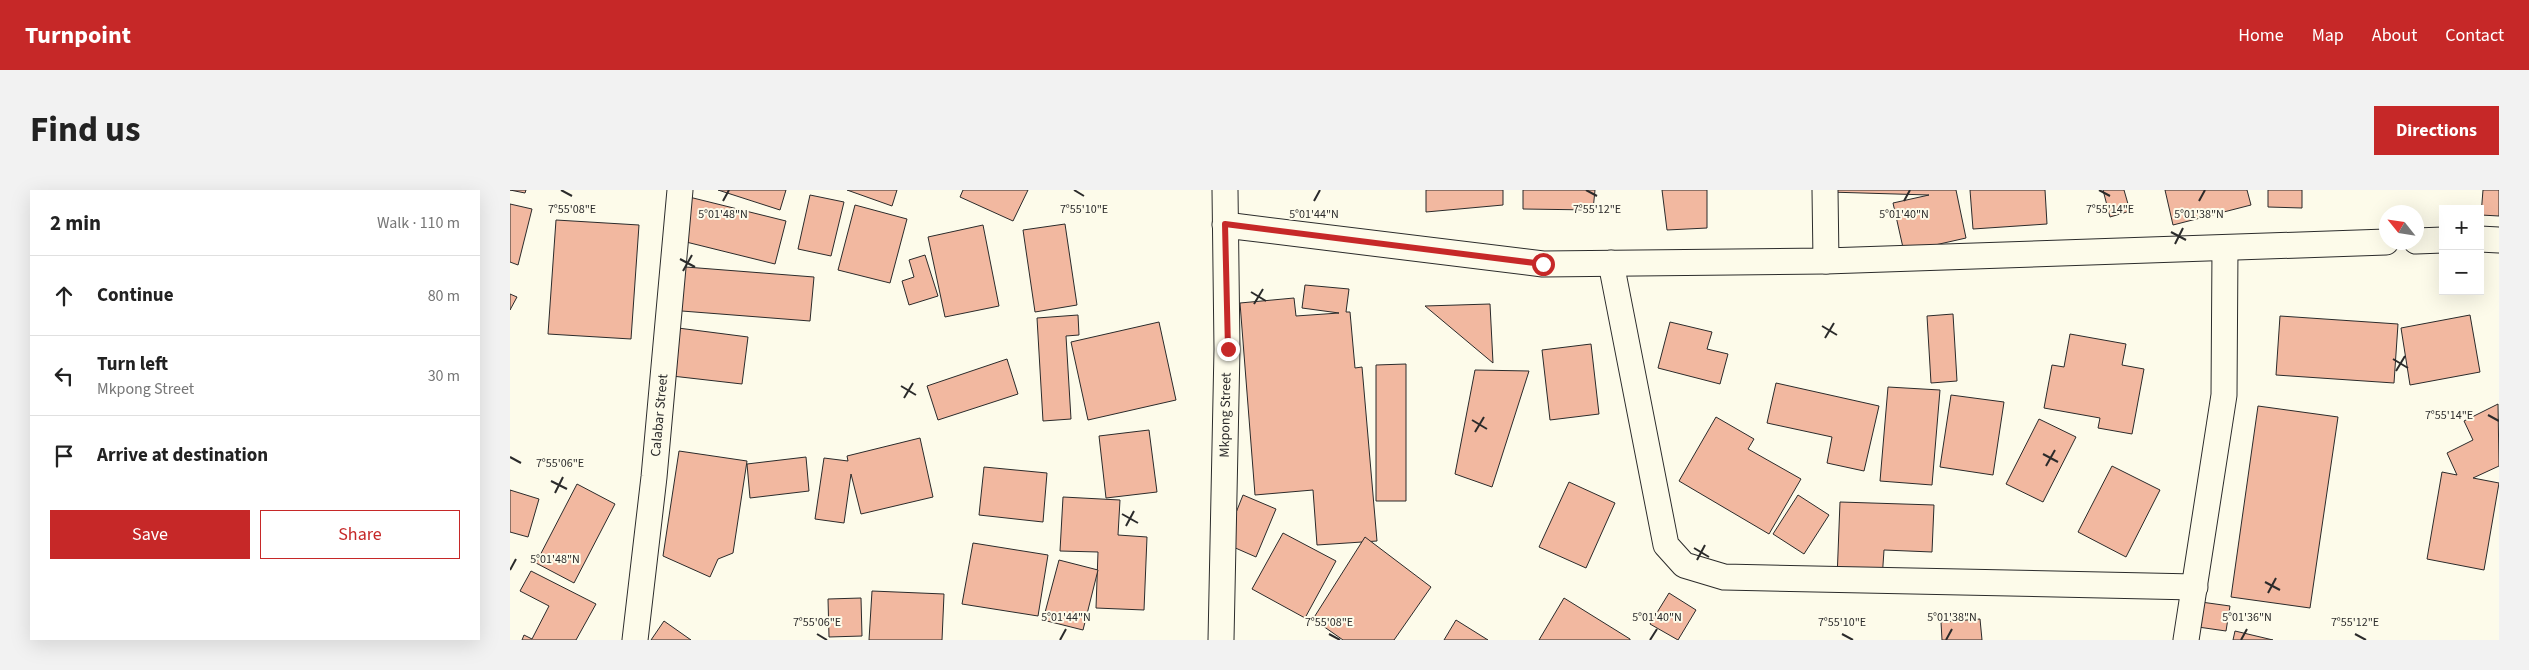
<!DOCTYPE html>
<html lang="en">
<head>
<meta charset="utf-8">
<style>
  body { margin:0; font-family:"Source Sans 3",sans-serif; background:#f2f2f2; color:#222 }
  .controls { position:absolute; right:15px; top:15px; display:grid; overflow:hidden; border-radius:0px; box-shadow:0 5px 20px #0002 }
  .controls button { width:45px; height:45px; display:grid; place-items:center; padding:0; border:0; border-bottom:1px solid #e0e0e0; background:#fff; color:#222; font:25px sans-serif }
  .compass { position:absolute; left:1869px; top:15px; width:45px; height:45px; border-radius:50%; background:#fff; box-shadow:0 5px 20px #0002; rotate:300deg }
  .stop { position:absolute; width:15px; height:15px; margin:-11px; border:4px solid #c62828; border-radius:50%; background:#fff }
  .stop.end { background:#c62828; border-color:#fff; box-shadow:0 1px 5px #0008 }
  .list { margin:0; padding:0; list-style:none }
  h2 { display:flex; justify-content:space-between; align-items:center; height:65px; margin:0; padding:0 20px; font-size:21px }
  h2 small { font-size:16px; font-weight:400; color:#767676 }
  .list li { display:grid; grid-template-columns:32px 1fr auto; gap:15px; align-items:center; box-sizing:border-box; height:80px; padding:0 20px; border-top:1px solid #e0e0e0 }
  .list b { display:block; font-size:19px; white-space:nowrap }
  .list p { margin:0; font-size:16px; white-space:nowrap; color:#767676 }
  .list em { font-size:16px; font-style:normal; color:#767676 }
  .actions { display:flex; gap:10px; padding:15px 20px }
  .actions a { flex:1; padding:11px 0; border:1px solid #c62828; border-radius:0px; text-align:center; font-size:18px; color:#c62828 }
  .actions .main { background:#c62828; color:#fff }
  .icon { flex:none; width:28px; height:28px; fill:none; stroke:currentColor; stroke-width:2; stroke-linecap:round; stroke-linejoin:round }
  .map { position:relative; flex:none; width:1989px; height:450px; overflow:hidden; border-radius:0px }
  header { display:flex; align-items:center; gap:30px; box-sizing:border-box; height:70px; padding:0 25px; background:#c62828; color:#fff }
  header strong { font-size:24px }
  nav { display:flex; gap:28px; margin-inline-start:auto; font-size:18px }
  .intro { display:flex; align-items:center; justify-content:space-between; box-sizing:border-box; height:120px; padding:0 30px }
  h1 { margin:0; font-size:35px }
  .button { padding:12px 22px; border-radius:0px; background:#c62828; color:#fff; font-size:18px; font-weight:700 }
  main { display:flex; gap:30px; padding:0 30px }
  aside { flex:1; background:#fff; border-radius:0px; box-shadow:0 5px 20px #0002 }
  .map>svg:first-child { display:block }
  .building { fill:#f2b8a0; stroke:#2b2b2b }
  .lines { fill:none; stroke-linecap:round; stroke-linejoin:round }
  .minor-casing { stroke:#2b2b2b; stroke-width:27 }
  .minor { stroke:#fdfbea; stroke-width:25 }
  .route { stroke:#c62828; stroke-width:6 }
  .ticks { fill:none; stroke:#2b2b2b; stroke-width:2 }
  .labels { text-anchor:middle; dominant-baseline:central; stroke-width:4; stroke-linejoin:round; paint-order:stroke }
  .street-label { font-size:14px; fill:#2b2b2b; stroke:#fdfbea }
  .ticks-label { font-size:12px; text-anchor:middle; fill:#2b2b2b; stroke:#fdfbea; stroke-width:4; stroke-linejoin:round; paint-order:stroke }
</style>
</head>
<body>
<header>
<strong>Turnpoint</strong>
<nav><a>Home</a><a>Map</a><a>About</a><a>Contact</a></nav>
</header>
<div class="intro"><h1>Find us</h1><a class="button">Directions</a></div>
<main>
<aside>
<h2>2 min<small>Walk · 110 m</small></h2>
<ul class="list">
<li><svg class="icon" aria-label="ahead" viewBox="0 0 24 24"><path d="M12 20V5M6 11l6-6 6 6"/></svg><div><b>Continue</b></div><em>80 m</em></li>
<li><svg class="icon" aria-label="left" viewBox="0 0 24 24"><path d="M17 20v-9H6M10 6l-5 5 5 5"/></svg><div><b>Turn left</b><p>Mkpong Street</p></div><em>30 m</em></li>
<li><svg class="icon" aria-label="arrive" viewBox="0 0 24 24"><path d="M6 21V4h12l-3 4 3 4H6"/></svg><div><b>Arrive at destination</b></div></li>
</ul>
<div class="actions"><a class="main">Save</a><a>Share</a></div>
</aside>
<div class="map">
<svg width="1989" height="450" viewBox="0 0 1989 450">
  <rect width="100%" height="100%" fill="#fdfbea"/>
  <g class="building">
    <path d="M0 0H16L15 3Z"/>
    <path d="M208 0H276L270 20Z"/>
    <path d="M337 0H387L382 16Z"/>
    <path d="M453 0H518L503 31 450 7Z"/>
    <path d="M916 0H993V15L916 22Z"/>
    <path d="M1013 0H1085L1083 20 1013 19Z"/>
    <path d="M1152 0H1197V38L1157 40Z"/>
    <path d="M1319 0H1446L1456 48 1394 62 1383 13 1419 5 1319 2Z"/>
    <path d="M1460 0H1535L1537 34 1463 39Z"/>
    <path d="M1593 0H1614L1620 21 1600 27Z"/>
    <path d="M1655 0H1737L1741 15 1663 35Z"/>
    <path d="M1758 0H1792V18L1758 17Z"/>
    <path d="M1973 0H1989V26L1971 25Z"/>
    <path d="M171 5 276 31 265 74 160 48Z"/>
    <path d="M300 5 334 12 321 66 288 59Z"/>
    <path d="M0 14 22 19 8 75 0 72Z"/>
    <path d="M345 15 397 29 380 93 328 80Z"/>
    <path d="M46 30 129 35 121 149 38 144Z"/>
    <path d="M555 34 567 115 525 122 513 40Z"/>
    <path d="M473 35 489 116 435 127 418 47Z"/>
    <path d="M415 65 428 106 399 115 392 91 404 87 399 70Z"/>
    <path d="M163 76 304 87 300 131 159 120Z"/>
    <path d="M795 95 839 99 836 122H840L845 178 852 177 867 351 807 355 803 300 745 305 730 113 784 108 786 126 829 123 792 118Z"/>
    <path d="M0 104 7 107 0 120Z"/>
    <path d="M980 114 983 173 915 116Z"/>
    <path d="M1443 124 1447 191 1421 193 1417 126Z"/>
    <path d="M568 125 569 145 556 146 561 229 533 231 527 128Z"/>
    <path d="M1960 125 1970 182 1900 195 1891 138Z"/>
    <path d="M1770 126 1888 134 1884 193 1766 185Z"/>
    <path d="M649 132 666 210 578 230 561 152Z"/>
    <path d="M1160 132 1202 142 1197 159 1218 164 1210 194 1148 178Z"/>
    <path d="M168 138 238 147 232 194 162 186Z"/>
    <path d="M1560 144 1616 154 1612 175 1634 179 1622 244 1588 238 1590 228 1534 218 1542 175 1554 177Z"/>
    <path d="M1081 154 1089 224 1040 230 1032 160Z"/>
    <path d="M497 169 508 204 428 230 417 196Z"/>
    <path d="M896 174V311H866V175Z"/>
    <path d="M965 180 1019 181 982 297 945 284Z"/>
    <path d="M1266 193 1369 216 1354 281 1317 273 1322 247 1257 233Z"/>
    <path d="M1378 197 1430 200 1422 295 1370 291Z"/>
    <path d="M1441 205 1494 212 1483 285 1430 277Z"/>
    <path d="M1988 214 1989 276 1963 288 1989 293 1974 380 1917 369 1932 282 1947 285 1937 263 1963 250 1954 231Z"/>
    <path d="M1748 216 1828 227 1800 418 1721 407Z"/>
    <path d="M1206 227 1244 249 1238 259 1291 289 1259 344 1169 291Z"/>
    <path d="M1529 229 1566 247 1533 312 1496 294Z"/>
    <path d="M639 240 647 302 596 308 589 246Z"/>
    <path d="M410 248 423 307 351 324 341 284 334 333 305 329 314 268 338 271 337 266Z"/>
    <path d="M169 261 237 271 223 363 208 369 200 387 153 366Z"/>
    <path d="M296 267 299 301 240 308 237 274Z"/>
    <path d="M1602 276 1650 300 1616 367 1568 342Z"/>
    <path d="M474 277 537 283 533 332 469 325Z"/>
    <path d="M1059 292 1105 313 1076 378 1029 357Z"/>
    <path d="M67 294 105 314 64 393 26 373Z"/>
    <path d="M0 300 29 309 18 347 0 342Z"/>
    <path d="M733 305 766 319 746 367 714 353Z"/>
    <path d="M1288 305 1319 325 1294 364 1263 344Z"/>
    <path d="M553 307 610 310 608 345 637 347 634 420 586 418 588 362 550 361Z"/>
    <path d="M1330 312 1424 315 1422 362 1374 360 1372 390 1327 389Z"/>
    <path d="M773 343 826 371 795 428 742 399Z"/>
    <path d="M855 347 921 397 884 450H833L803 429Z"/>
    <path d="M463 353 538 365 528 426 452 414Z"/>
    <path d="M549 370 588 380 573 440 533 430Z"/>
    <path d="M21 381 86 414 66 450H12L14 445 22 449 39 416 10 401Z"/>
    <path d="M362 401 434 404 432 450H359Z"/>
    <path d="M1159 403 1186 420 1168 450 1140 434Z"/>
    <path d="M351 408 352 446 319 447 318 409Z"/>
    <path d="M1054 408 1120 449V450H1029Z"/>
    <path d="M1691 412 1720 416 1716 441 1688 437Z"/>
    <path d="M1470 429 1472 450H1432L1431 432Z"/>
    <path d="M946 430 978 450H934Z"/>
    <path d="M154 431 181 450H141Z"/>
    <path d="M1725 441 1763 450H1723Z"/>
  </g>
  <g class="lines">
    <defs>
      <g id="minor">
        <path d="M1315 0 1316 71"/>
        <path d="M715 35 1033 74 1316 71 1876 52"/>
        <path d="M1970 49 1989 50"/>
        <path d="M1906 51 1933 50"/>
        <path d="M1101 73 1156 355 1174 375 1214 387 1685 397"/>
        <path id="s1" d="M125 450 144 287 170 0"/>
        <path id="s2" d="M711 450 717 159 715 0"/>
        <path d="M1676 450 1714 205 1715 59"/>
      </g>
    </defs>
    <use href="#minor" class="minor-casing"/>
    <use href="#minor" class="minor"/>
  </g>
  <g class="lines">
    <path class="route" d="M718 159 715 34 1033 74"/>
  </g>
  <path class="ticks" d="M51 0 62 6M564 0 574 6M1076 0 1087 6M1589 0 1600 6M213 11 219 0M804 11 810 0M1394 11 1400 0M1689 11 1695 0M1661 42 1676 50M1665 54 1673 38M170 69 185 77M173 81 182 65M741 102 756 111M744 114 753 99M1312 136 1327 145M1315 148 1324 133M1883 169 1898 178M1886 181 1895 166M391 196 406 205M394 208 403 193M1978 225 1989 231M962 230 977 239M965 242 974 227M1533 264 1548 272M0 267 11 273M1536 276 1545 260M41 291 57 299M45 303 53 287M612 324 628 333M616 336 624 321M1184 358 1199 367M1187 370 1195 355M0 380 6 369M1755 392 1770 400M1758 403 1766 388M307 444 317 450M819 444 830 450M1332 444 1343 450M1845 444 1856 450M550 450 556 439M1140 450 1147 439M1436 450 1442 439M1731 450 1737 439"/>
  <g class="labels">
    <g class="street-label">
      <text stroke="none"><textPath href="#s1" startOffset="226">Calabar Street</textPath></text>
      <text stroke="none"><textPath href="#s2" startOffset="225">Mkpong Street</textPath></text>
    </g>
  </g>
  <g class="ticks-label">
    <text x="62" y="23">7°55'08"E</text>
    <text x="574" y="23">7°55'10"E</text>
    <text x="1087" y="23">7°55'12"E</text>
    <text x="1600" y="23">7°55'14"E</text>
    <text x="213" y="28">5°01'48"N</text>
    <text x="804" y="28">5°01'44"N</text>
    <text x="1394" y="28">5°01'40"N</text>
    <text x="1689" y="28">5°01'38"N</text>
    <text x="1939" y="229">7°55'14"E</text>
    <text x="50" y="277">7°55'06"E</text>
    <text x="45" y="373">5°01'48"N</text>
    <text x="556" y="431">5°01'44"N</text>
    <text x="1147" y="431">5°01'40"N</text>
    <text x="1442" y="431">5°01'38"N</text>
    <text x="1737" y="431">5°01'36"N</text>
    <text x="307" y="436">7°55'06"E</text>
    <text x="819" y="436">7°55'08"E</text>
    <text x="1332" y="436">7°55'10"E</text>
    <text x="1845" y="436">7°55'12"E</text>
  </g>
</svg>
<div class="controls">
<button>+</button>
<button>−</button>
</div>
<svg class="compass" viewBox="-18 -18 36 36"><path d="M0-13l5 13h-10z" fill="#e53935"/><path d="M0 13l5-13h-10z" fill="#767676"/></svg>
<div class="stop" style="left:1033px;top:74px"></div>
<div class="stop end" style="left:718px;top:159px"></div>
</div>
</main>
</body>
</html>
